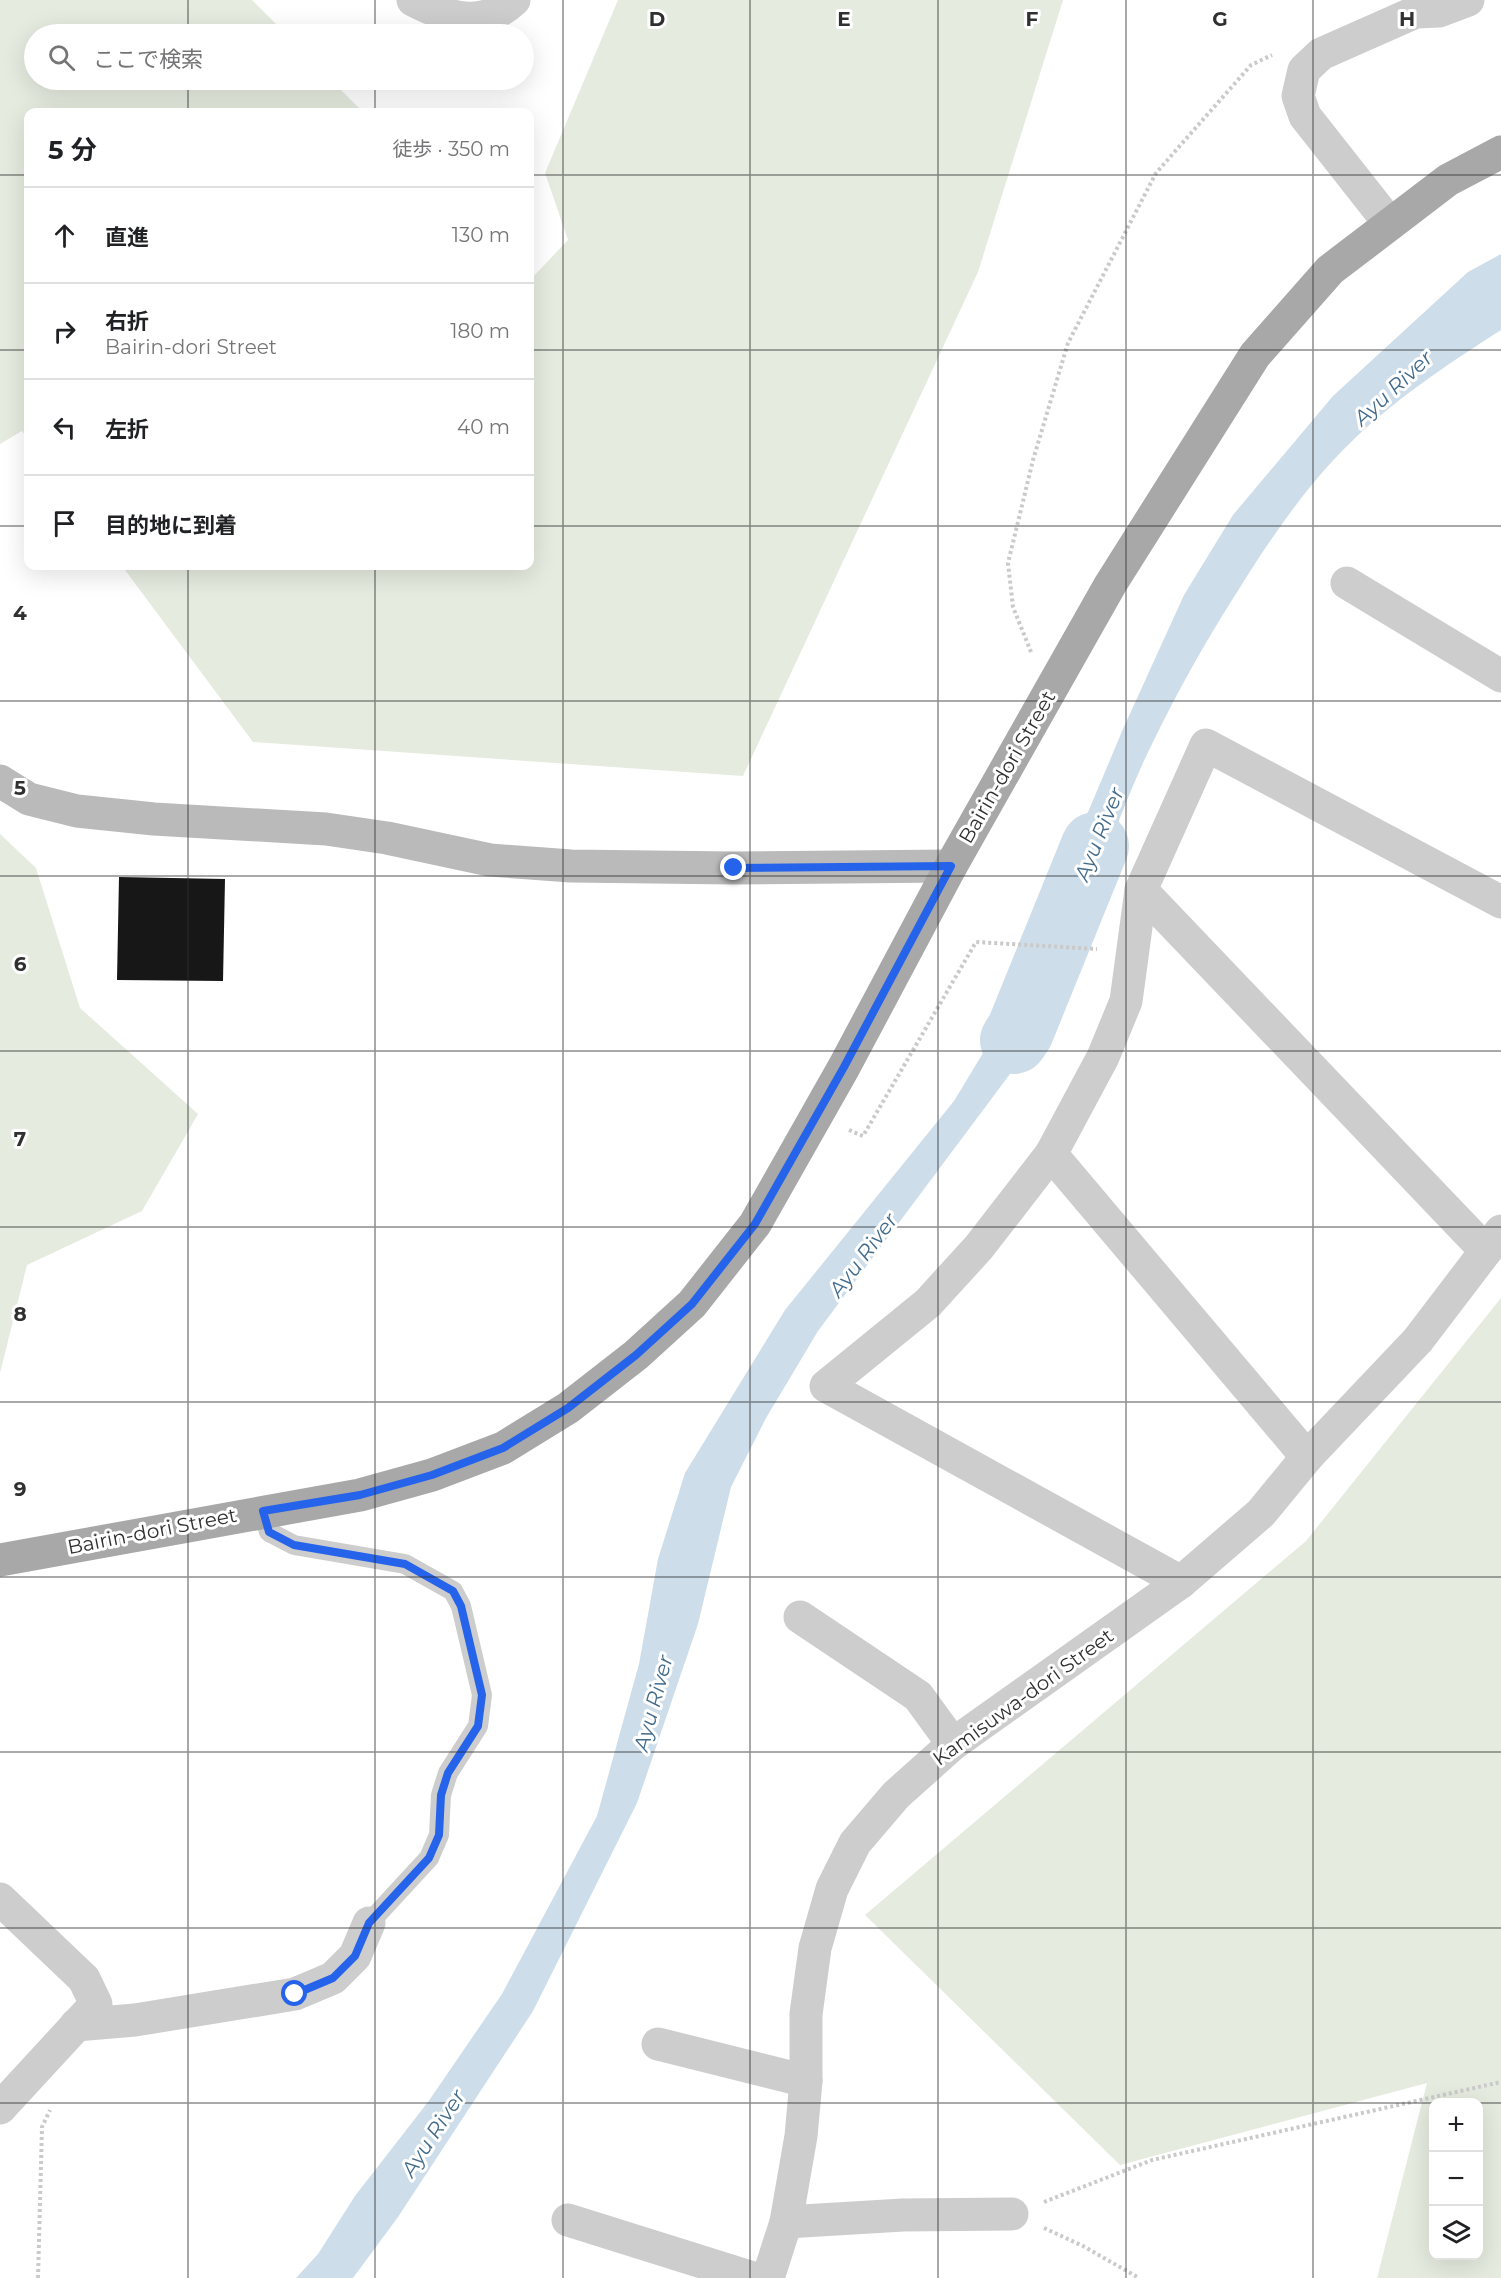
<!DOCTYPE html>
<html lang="ja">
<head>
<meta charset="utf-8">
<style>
  body { margin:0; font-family:Montserrat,"Noto Sans JP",sans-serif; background:#f6f6f6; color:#202124 }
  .controls { position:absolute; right:18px; bottom:18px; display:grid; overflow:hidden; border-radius:12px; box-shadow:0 6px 24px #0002 }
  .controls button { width:54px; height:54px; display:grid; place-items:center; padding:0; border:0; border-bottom:2px solid #e0e0e0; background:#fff; color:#202124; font:30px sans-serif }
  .stop { position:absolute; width:18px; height:18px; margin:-14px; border:4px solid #2563eb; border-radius:50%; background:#fff }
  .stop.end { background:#2563eb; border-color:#fff; box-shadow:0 2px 6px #0008 }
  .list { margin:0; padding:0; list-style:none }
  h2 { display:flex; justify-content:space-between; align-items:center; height:78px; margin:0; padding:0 24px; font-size:26px }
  h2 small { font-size:20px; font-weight:400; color:#757577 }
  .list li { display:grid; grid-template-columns:39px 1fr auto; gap:18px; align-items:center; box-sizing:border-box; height:96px; padding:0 24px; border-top:2px solid #e0e0e0 }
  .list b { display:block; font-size:22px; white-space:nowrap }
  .list p { margin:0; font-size:20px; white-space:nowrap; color:#757577 }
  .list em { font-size:20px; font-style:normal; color:#757577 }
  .icon { flex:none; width:33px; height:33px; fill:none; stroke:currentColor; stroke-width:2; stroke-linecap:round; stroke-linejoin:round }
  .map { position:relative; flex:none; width:1501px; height:2278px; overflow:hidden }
  .search { position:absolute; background:#fff; box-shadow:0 6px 24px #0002; left:24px; top:24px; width:510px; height:66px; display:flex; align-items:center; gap:15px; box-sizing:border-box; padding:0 21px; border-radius:33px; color:#757577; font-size:22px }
  .panel { position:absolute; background:#fff; box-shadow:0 6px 24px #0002; left:24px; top:108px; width:510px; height:462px; border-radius:12px }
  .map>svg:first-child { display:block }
  .green { fill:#e5ebdf; fill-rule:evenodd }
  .water { fill:#cdddea }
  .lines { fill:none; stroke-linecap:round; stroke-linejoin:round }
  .river { stroke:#cdddea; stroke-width:68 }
  .building { fill:#171717 }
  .path { stroke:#cacaca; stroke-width:4; stroke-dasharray:3 3; stroke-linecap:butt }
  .lane { stroke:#cdcdcd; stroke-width:20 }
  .street { stroke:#cdcdcd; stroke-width:33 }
  .secondary { stroke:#bababa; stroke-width:33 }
  .primary { stroke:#a8a8a8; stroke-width:33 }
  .route { stroke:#2563eb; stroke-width:8 }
  .grid { fill:none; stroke:#303030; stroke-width:1.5; stroke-opacity:0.55 }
  .labels { text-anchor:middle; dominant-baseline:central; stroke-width:6; stroke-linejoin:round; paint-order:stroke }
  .street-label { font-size:20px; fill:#303030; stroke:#fff }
  .water-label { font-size:21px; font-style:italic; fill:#436c8c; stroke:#fff }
  .grid-label { font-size:20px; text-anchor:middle; font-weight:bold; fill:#303030; stroke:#fff; stroke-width:6; stroke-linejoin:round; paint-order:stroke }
</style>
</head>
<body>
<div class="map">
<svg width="1501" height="2278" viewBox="0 0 1501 2278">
  <rect width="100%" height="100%" fill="#fff"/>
  <g class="green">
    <path d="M0 0H252L286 34H34V80H331L363 112H28V439L22 431 0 444Z"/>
    <path d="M618 0H1063L978 272 743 776 253 742 122 566H530V280L568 240 545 173Z"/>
    <path d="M0 834 36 868 80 1008 198 1114 142 1211 27 1265 0 1373Z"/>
    <path d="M1501 1298V2278H1377L1427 2083 1120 2165 865 1915 1306 1541ZM1434 2102H1478V2256H1434Z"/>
  </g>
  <g class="water">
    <path d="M1501 254V330C1445 366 1389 403 1342 451 1302 492 1269 541 1239 589 1207 639 1178 690 1152 744 1122 805 1101 870 1077 934L1038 931 1123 729 1184 595 1233 515 1333 396 1468 272Z"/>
    <path d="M1032 953 1073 955 1052 1014 1042 1031 818 1331 766 1418 731 1487 698 1624 637 1803 533 2011 398 2217 353 2278H296L318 2254 355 2196 428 2102 502 1994 597 1816 639 1664 658 1559 685 1473 785 1310 954 1101 1000 1025Z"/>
  </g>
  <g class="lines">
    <path class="river" d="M1014 1040 1020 1031 1095 846"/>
  </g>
  <path class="building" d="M119 877 225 879 223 981 117 980Z"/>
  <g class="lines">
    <g class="path">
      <path d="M1031 652 1013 607 1008 563 1033 460 1068 343 1156 173 1251 65 1272 55"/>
      <path d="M849 1130 863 1136 976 942 1097 949"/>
      <path d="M1044 2202 1152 2160 1501 2082"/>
      <path d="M1044 2228 1083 2246 1139 2278"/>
      <path d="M38 2278 42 2127 50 2110"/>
    </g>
    <path class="lane" d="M263 1511 269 1532 294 1545 405 1564 453 1591 461 1606 482 1695 478 1726 448 1773 441 1795 439 1835 429 1858 369 1923"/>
    <g class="street">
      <path d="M413 0C448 18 482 30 514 0"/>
      <path d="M1390 224 1305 116 1298 96 1304 70 1321 54 1416 12 1439 11 1468 0"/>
      <path d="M1347 583 1501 676"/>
      <path d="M1141 890 1126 1001 1103 1057 1051 1154 1307 1457"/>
      <path d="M1051 1154 979 1247 928 1303 826 1386 1181 1582"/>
      <path d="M1486 1251 1141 890 1206 745 1501 902"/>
      <path d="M800 1617 918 1696 953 1744"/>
      <path d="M0 1899 84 1979 96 2004 0 2108"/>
      <path d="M76 2025 135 2020 295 1994 333 1978 355 1956 369 1923"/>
      <path d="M658 2044 806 2081"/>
      <path d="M568 2220 753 2278"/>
      <path d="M786 2222 903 2215 1012 2214"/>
      <path d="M768 2278 786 2222 801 2136 806 2081V2014L815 1948 832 1889 855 1843 896 1795 953 1744 1181 1582 1261 1513 1307 1457 1418 1340 1501 1231"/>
    </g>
    <path class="secondary" d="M0 781 29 799 77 811 154 819 326 829 387 838 490 860 571 866 734 868 951 866"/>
    <path class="primary" d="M0 1560 360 1495 432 1475 503 1448 568 1408 636 1355 692 1304 755 1224 844 1067 951 866 1110 585 1255 355 1330 270 1448 180 1501 152"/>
  </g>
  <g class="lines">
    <path class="route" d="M295 1994 333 1978 355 1956 369 1923 429 1858 439 1835 441 1795 448 1773 478 1726 482 1695 461 1606 453 1591 405 1564 294 1545 269 1532 263 1511 360 1495 432 1475 503 1448 568 1408 636 1355 692 1304 755 1224 844 1067 951 866 734 868"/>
  </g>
  <path class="grid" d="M188 0V34M375 0V34M563 0V2278M750 0V2278M938 0V2278M1126 0V2278M1313 0V2278M188 80V112M375 80V112M0 175H28M530 175H1501M0 350H28M530 350H1501M0 526H28M530 526H1501M188 566V2278M375 566V2278M0 701H1501M0 876H1501M0 1051H1501M0 1227H1501M0 1402H1501M0 1577H1501M0 1752H1501M0 1928H1501M0 2103H1434M1478 2103H1501"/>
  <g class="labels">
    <g class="street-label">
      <text transform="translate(1007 767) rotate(-60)">Bairin-dori Street</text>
      <text transform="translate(152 1531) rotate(-11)">Bairin-dori Street</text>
      <text transform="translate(1023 1697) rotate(-36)">Kamisuwa-dori Street</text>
    </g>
    <g class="water-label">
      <text transform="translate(1393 388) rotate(-43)">Ayu River</text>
      <text transform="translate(1099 834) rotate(-68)">Ayu River</text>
      <text transform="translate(863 1255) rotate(-53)">Ayu River</text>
      <text transform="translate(653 1703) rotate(-75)">Ayu River</text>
      <text transform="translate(433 2133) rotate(-57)">Ayu River</text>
    </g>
  </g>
  <g class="grid-label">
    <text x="657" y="26">D</text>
    <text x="844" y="26">E</text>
    <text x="1032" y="26">F</text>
    <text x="1220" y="26">G</text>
    <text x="1407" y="26">H</text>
    <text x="20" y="620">4</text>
    <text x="20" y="795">5</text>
    <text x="20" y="971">6</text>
    <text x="20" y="1146">7</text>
    <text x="20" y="1321">8</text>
    <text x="20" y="1496">9</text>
  </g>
</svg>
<div class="controls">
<button>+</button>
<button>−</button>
<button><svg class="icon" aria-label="layers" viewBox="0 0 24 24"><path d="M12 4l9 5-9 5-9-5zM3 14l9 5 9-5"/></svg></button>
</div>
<div class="stop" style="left:295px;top:1994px"></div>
<div class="stop end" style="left:734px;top:868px"></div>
<div class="search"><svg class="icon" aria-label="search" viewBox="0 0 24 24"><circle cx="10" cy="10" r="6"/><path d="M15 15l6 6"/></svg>ここで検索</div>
<section class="panel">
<h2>5 分<small>徒歩 · 350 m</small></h2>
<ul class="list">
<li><svg class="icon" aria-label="ahead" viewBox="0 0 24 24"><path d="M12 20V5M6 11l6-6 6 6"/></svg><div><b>直進</b></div><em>130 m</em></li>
<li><svg class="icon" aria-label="right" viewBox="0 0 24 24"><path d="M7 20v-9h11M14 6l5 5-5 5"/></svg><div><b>右折</b><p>Bairin-dori Street</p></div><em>180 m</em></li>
<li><svg class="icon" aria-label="left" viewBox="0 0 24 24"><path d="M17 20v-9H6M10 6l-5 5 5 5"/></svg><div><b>左折</b></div><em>40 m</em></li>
<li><svg class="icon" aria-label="arrive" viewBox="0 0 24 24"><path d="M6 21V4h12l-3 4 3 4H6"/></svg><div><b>目的地に到着</b></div></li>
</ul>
</section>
</div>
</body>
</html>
